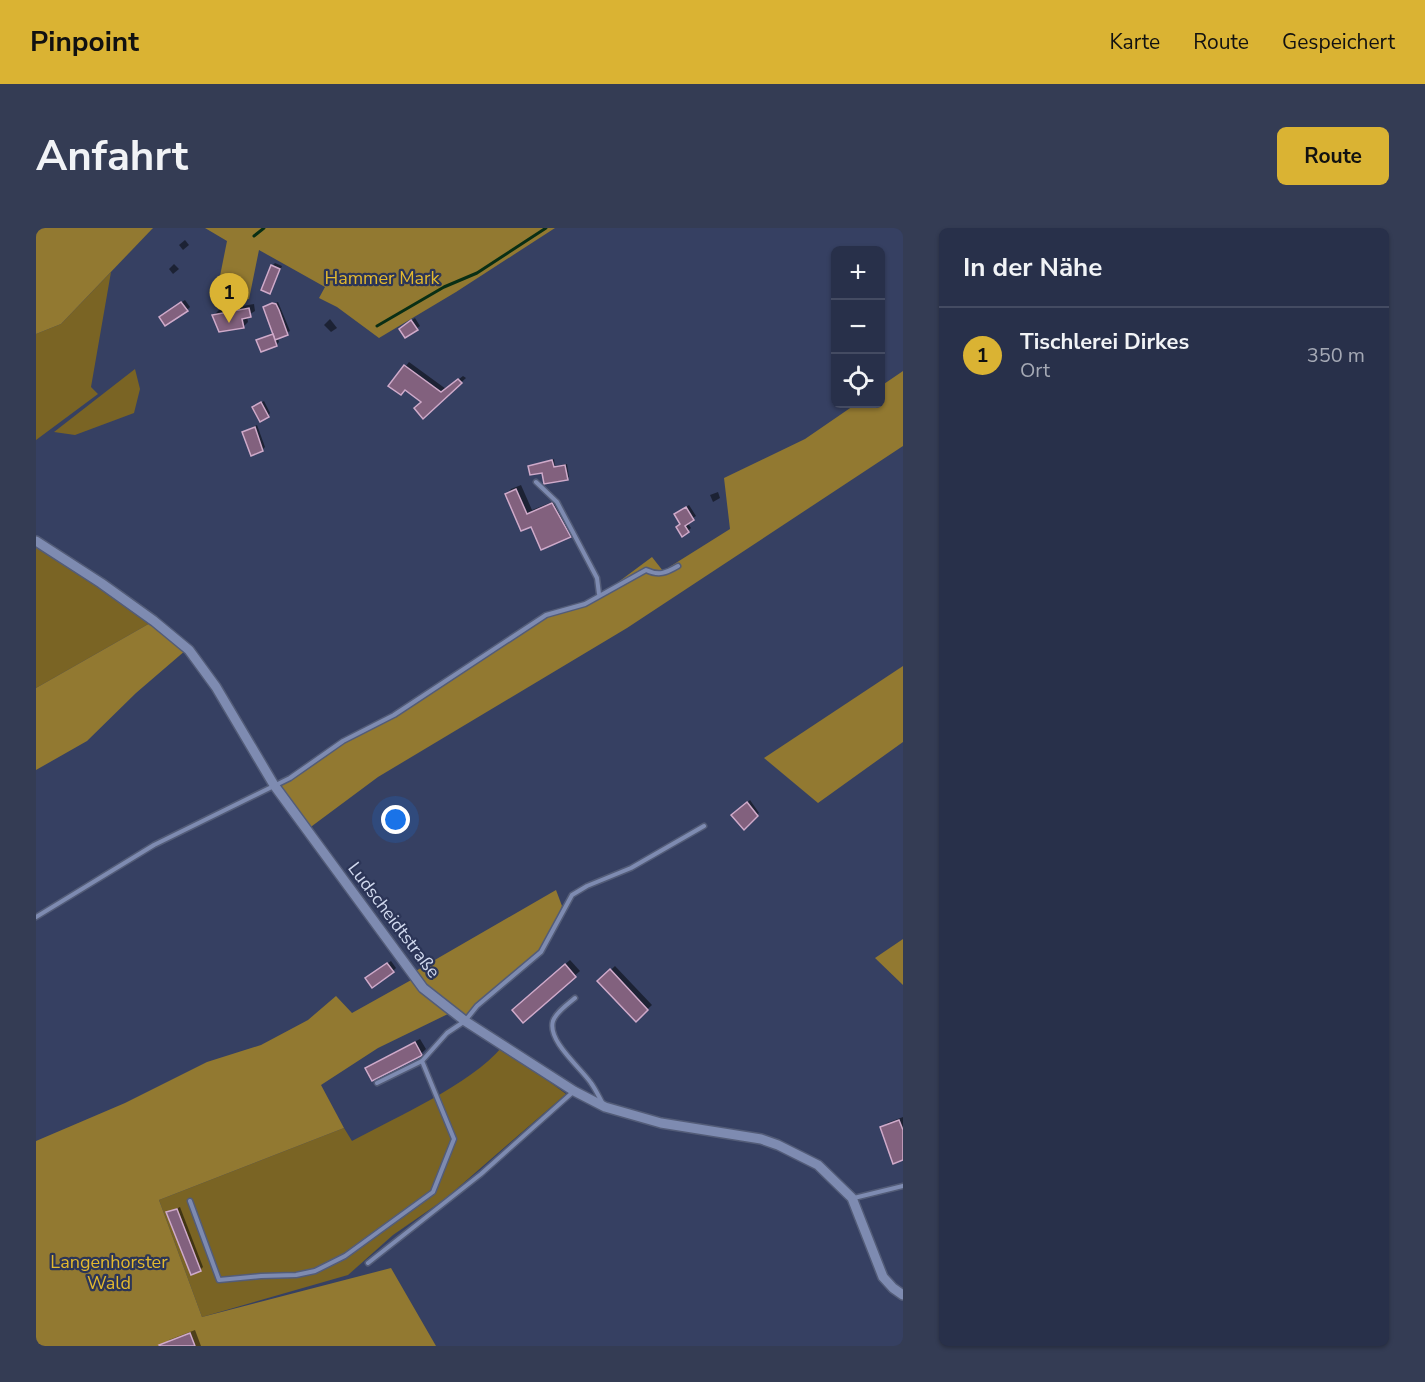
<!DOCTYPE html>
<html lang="de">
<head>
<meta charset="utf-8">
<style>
  body { margin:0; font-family:"Nunito Sans",sans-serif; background:#343c54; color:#f1f3f6 }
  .controls { position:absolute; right:18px; top:18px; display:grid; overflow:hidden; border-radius:9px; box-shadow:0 2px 4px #0004 }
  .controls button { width:54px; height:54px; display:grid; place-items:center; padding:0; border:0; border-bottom:2px solid #444b62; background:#28304a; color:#f1f3f6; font:30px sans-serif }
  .you { position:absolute; left:360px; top:592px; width:21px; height:21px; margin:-15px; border:4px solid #fff; border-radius:50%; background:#1a73e8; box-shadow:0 0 0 9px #1a73e833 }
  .badge { display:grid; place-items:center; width:39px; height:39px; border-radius:50%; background:#dab333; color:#111; font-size:20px; font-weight:700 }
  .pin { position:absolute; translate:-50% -50px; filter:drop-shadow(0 2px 3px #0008) }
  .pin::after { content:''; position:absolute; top:32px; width:21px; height:18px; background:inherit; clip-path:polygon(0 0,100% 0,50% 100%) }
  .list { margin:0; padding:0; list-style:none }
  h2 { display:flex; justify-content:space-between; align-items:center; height:78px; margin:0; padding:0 24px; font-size:26px }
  h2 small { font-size:20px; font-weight:400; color:#a5a9b5 }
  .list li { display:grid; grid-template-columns:39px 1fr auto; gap:18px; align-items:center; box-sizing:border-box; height:96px; padding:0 24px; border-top:2px solid #444b62 }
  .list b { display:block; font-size:22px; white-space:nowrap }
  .list p { margin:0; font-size:20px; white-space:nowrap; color:#a5a9b5 }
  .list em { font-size:20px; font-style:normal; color:#a5a9b5 }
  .icon { flex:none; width:33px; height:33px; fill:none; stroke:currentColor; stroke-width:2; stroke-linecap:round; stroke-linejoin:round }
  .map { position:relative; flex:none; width:867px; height:1118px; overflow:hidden; border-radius:9px }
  header { display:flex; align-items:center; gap:36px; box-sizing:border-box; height:84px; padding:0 30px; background:#dab333; color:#111 }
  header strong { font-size:28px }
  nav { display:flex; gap:33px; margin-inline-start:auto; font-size:21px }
  .intro { display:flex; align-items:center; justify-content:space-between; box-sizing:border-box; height:144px; padding:0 36px }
  h1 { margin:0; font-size:42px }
  .button { padding:15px 27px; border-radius:9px; background:#dab333; color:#111; font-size:21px; font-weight:700 }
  main { display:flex; gap:36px; padding:0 36px }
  aside { flex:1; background:#28304a; border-radius:9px; box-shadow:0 2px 4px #0004 }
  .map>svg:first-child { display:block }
  .green { fill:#7a6424 }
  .forest { fill:#927931 }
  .shadow { fill:#0007 }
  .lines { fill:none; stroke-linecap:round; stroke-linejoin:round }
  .stream { stroke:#092f15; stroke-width:3 }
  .building { fill:#82617e; stroke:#cfaaca; stroke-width:1.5 }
  .service-casing { stroke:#535c78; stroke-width:7 }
  .tertiary-casing { stroke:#535c78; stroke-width:12 }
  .service { stroke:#7e8bb1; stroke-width:4 }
  .tertiary { stroke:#7e8bb1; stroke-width:9 }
  .labels { text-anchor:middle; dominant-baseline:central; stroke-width:4.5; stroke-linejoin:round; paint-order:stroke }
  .park-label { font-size:18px; fill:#e3b92f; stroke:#2c3557 }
  .street-label { font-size:18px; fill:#d1d9ee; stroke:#2c3557 }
</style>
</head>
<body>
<header>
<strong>Pinpoint</strong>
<nav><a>Karte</a><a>Route</a><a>Gespeichert</a></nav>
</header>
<div class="intro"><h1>Anfahrt</h1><a class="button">Route</a></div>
<main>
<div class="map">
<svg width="867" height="1118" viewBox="0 0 867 1118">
  <rect width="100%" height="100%" fill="#364062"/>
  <g class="green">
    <path d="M75 44 55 159 62 166 0 212V106L25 96Z"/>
    <path d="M99 141 104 161 98 185 39 207 18 204Z"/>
    <path d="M0 317 116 394 0 460Z"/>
    <path d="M466 819 530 866 409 971 357 1007 312 1047 166 1089 123 972 308 900 316 913C360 889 434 857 466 819Z"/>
  </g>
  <g class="forest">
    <path d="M0 0H117L25 96 0 106Z"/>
    <path d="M169 0H519L420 64 343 110 301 79 283 70 289 59 223 22 213 71 178 78 191 13Z"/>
    <path d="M867 143V218L591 400 342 549 272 601 242 560 308 514 359 489 511 389 550 378 616 329 627 343 694 301 688 250 769 211 820 176H844L845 158Z"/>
    <path d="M116 394 150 422 100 465 51 513 0 542V460Z"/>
    <path d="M867 438V514L782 575 728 530Z"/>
    <path d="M520 662 526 678 511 714 494 731 440 776 429 789 400 768 378 744Z"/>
    <path d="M867 711V757L839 730Z"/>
    <path d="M377 751 414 785 342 820 285 857 308 900 123 972 166 1089 355 1040 400 1118H0V913L89 875 171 834 225 817 272 792 300 768 316 785Z"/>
  </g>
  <g class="shadow">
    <path d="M149 12 153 17 147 22 143 17Z"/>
    <path d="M239 35 246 38 234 64 236 38Z"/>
    <path d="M138 36 143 41 137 46 133 41Z"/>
    <path d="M149 72 154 79 151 82 128 86Z"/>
    <path d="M242 74 254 103 242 110 243 114 240 117 222 112 238 104 229 79Z"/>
    <path d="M218 76 219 83 211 88 212 94 207 99 178 87 183 82Z"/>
    <path d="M379 90 384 98 370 108 368 98Z"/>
    <path d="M294 91 301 100 295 104 288 97Z"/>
    <path d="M373 134 410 161 427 148 430 150 387 189V174L369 160 354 158Z"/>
    <path d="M228 173 234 185 232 188 218 179Z"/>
    <path d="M221 197 229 219 226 222 207 204Z"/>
    <path d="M518 231 519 238 531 236 533 249 531 251 494 239Z"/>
    <path d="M485 257 496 282 521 272 538 303 534 308 496 297 471 266 475 261Z"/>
    <path d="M682 264 684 270 677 274 674 267Z"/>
    <path d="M653 277 660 288 651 294 655 300 652 303 644 296 643 284Z"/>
    <path d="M714 572 723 585 717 590 697 587Z"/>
    <path d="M534 732 544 743 487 793 482 777Z"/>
    <path d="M355 733 360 740 357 743 334 747Z"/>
    <path d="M579 738 616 777 600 792 563 753Z"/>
    <path d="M384 811 390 821 384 827 331 840 336 836Z"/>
    <path d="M867 889V931L846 899 851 895Z"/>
    <path d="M144 979 167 1039 164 1042 132 985Z"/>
    <path d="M159 1102 165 1118H129L133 1112Z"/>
  </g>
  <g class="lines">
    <g class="stream">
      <path d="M218 8 228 0"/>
      <path d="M341 98 408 59 441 45 510 0"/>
    </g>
  </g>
  <g class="building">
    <path d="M235 37 244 41 234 66 225 62Z"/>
    <path d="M145 74 152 83 129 98 123 89Z"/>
    <path d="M236 75 240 76 243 82 252 107 239 112 227 79Z"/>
    <path d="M213 80 215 89 206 91 208 100 183 104 176 87Z"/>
    <path d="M375 92 382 102 369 110 363 101Z"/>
    <path d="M237 106 241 118 225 124 220 112Z"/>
    <path d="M368 137 405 164 422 151 426 155 387 191 378 180 385 174 369 162 365 167 352 158Z"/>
    <path d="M225 174 233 189 224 194 216 179Z"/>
    <path d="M219 199 227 223 215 228 206 204Z"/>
    <path d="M516 232 518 239 529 237 532 252 508 256 506 245 494 247 492 238Z"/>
    <path d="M480 261 491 286 516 275 535 309 505 322 495 299 485 303 469 266Z"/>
    <path d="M650 279 658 292 649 298 653 304 646 309 640 299 644 296 638 286Z"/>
    <path d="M711 574 722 588 708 602 695 587Z"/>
    <path d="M351 735 358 744 336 760 329 750Z"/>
    <path d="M529 736 540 749 487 795 476 782Z"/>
    <path d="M574 741 612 782 600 794 561 753Z"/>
    <path d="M379 814 386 827 385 828 336 853 329 840Z"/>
    <path d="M863 892 867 902V932L857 936 844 899Z"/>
    <path d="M141 981 165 1043 155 1047 130 984Z"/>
    <path d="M154 1105 159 1118H124L123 1117Z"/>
  </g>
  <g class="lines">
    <defs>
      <g id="service">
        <path d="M500 254 521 274 561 350 563 366"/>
        <path d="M0 689 118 617 254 550 307 513 358 487 510 387 549 376 610 342C623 348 630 345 642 338"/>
        <path d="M539 770C532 776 520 784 517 793 511 813 545 840 555 855 560 862 563 869 567 876"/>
        <path d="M341 855 386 833 411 805 429 793 441 778 505 724 536 667 551 658 595 640 668 598"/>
        <path d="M818 970 867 958"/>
        <path d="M154 973 183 1052 225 1048 260 1047 279 1043 309 1028 397 964 418 911 386 833"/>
        <path d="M332 1035 445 946 537 864"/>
      </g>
      <path id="tertiary" d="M0 313 65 355 118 393 153 422 180 459 238 557 387 760 429 793 538 863 569 879 625 895 725 911 742 917 782 937 816 970 847 1049 857 1060 867 1067"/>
    </defs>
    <use href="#service" class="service-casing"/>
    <use href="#tertiary" class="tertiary-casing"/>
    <use href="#service" class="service"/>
    <use href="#tertiary" class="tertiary"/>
  </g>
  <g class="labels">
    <g class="park-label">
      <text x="346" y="50">Hammer Mark</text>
      <text x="73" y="1034">Langenhorster<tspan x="73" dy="21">Wald</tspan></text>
    </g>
    <g class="street-label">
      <text transform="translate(358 692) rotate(53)">Ludscheidtstraße</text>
    </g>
  </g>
</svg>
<div class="controls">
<button>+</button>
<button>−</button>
<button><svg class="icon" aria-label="locate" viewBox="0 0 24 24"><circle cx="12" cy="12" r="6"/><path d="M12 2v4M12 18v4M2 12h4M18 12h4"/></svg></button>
</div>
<div class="you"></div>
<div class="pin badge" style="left:193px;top:95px">1</div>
</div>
<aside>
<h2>In der Nähe<small></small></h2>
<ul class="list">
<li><span class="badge">1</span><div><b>Tischlerei Dirkes</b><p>Ort</p></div><em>350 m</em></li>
</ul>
</aside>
</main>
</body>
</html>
